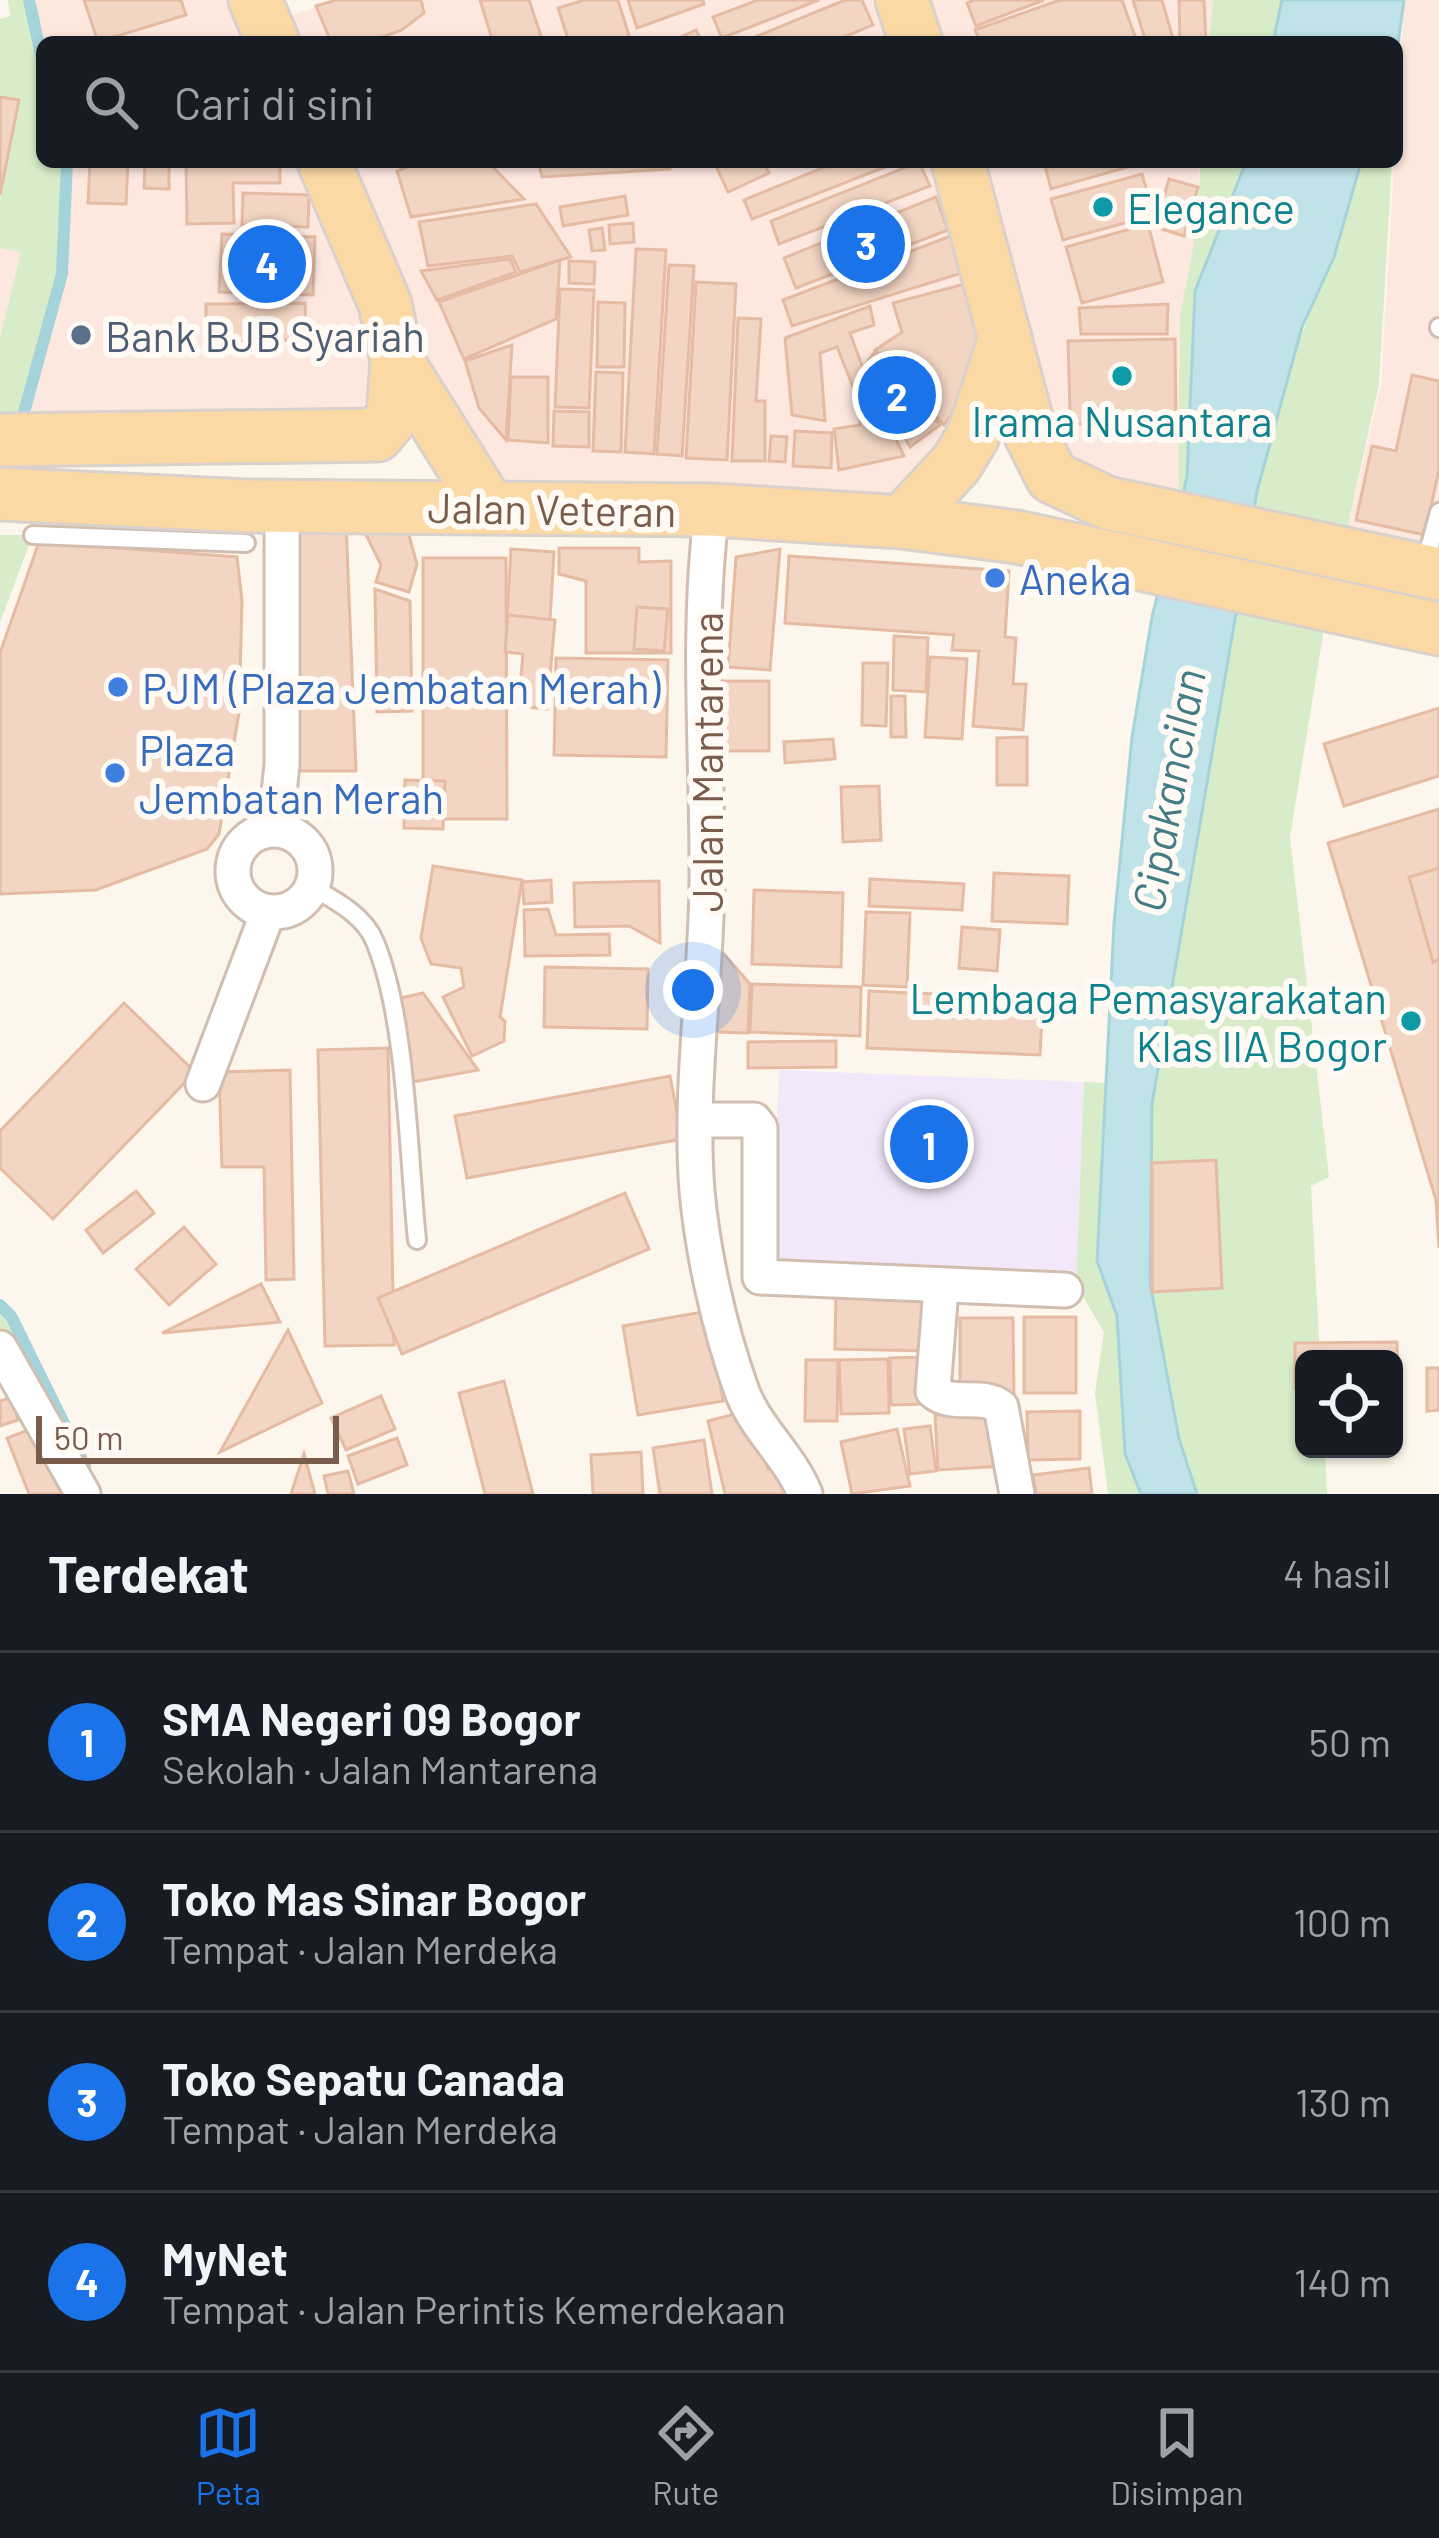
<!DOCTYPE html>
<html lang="id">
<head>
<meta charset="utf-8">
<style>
  body { margin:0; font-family:Barlow,sans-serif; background:#20242c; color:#f1f3f6 }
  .controls { position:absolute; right:36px; bottom:36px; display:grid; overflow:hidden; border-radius:18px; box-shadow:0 3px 9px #0004 }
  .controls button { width:108px; height:108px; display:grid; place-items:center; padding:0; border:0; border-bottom:3px solid #363941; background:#171b24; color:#f1f3f6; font:60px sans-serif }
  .scale { position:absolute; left:36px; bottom:30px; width:303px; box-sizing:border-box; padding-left:12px; border:6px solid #7a5c4d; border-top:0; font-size:33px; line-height:42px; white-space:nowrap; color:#7a5c4d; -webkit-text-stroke:9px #fffaf3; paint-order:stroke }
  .you { position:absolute; left:693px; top:990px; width:42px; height:42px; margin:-30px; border:9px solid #fff; border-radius:50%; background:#1a73e8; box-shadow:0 0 0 18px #1a73e833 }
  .badge { display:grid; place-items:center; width:78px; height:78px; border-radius:50%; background:#1a73e8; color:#fff; font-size:39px; font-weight:700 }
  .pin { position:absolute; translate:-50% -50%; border:6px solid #fff; box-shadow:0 3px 12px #0006 }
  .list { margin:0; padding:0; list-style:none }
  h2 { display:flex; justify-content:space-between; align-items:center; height:156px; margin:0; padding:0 48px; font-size:51px }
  h2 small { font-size:39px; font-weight:400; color:#9ea1a6 }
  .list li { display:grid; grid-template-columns:78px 1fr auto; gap:36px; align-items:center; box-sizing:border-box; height:180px; padding:0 48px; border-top:3px solid #363941 }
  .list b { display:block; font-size:45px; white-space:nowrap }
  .list p { margin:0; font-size:39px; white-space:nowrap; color:#9ea1a6 }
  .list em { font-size:39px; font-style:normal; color:#9ea1a6 }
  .icon { flex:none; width:66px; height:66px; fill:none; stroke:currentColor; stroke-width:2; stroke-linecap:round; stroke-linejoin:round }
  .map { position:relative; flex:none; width:1439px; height:1494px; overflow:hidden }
  .search { position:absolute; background:#171b24; box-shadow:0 3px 9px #0004; left:36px; right:36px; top:36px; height:132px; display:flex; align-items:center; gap:30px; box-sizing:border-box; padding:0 42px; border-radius:18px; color:#9ea1a6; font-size:45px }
  .sheet { height:876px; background:#171b24 }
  nav { display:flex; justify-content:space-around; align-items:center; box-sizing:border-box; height:168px; border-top:3px solid #363941; background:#171b24; font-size:33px; color:#9ea1a6 }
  nav a { display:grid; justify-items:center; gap:6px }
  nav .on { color:#1a73e8 }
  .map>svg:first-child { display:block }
  .commercial { fill:#fde8e0 }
  .education { fill:#f3e8fa }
  .green { fill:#d8ecc9 }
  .water { fill:#bfe3e8; stroke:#a5d3da; stroke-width:3 }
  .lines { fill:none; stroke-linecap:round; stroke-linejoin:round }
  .stream { stroke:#a5d3da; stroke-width:12 }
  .building { fill:#f3d5c3; stroke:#e6bba3; stroke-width:3 }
  .service-casing { stroke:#d1beb0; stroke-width:22 }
  .minor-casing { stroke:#d1beb0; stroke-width:39 }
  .primary-casing { stroke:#dad1cd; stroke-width:57 }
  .service { stroke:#fff; stroke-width:16 }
  .minor { stroke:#fff; stroke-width:33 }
  .primary { stroke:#fbd9a5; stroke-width:51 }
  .culture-dot { fill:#0f9aa8; stroke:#fffaf3; stroke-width:4.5 }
  .service-dot { fill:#5c6f8a; stroke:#fffaf3; stroke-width:4.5 }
  .shop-dot { fill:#3f7fe0; stroke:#fffaf3; stroke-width:4.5 }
  .labels { text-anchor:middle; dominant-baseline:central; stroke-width:12; stroke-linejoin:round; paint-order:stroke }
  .culture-label { font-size:42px; fill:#0d838f; stroke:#fffaf3; text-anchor:start }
  .service-label { font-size:42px; fill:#4e5e75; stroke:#fffaf3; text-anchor:start }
  .street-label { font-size:42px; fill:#7a5c4d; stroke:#fffaf3 }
  .shop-label { font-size:42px; fill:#366cbe; stroke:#fffaf3; text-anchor:start }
  .water-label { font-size:45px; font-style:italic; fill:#437c86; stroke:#fffaf3 }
</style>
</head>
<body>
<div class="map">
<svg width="1439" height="1494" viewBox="0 0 1439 1494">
  <rect width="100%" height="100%" fill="#fdf6ec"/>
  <g class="commercial">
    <path d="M30 0H231L250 42H42V59Z"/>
    <path d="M337 0H899L913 42H273L266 24Z"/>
    <path d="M902 0H1213L1210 42H916Z"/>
    <path d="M1404 0H1439V551L1347 531 1381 385Z"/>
    <path d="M67 162H1200L1193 248 1180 315 1178 514 1052 477 1006 341 902 522 488 506 470 475 392 417 16 441 62 274Z"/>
    <path d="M0 248 21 252 0 337Z"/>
  </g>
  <path class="education" d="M779 1070 1084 1082 1076 1285 771 1273Z"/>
  <g class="green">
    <path d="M8 0H29L42 59V162H67L62 274 0 485V337L21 252 0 248V200L19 101 0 97V19L10 16Z"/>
    <path d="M1213 0H1282L1273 42H1209Z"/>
    <path d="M1201 162H1246L1195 291 1187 477 1178 514 1180 315 1193 248Z"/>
    <path d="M1362 162H1392L1379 384 1347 530 1255 508C1273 388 1327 278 1362 162Z"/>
    <path d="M0 535H33L0 622Z"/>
    <path d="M1237 610 1324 629 1290 837 1329 1177 1311 1186 1320 1359H1304V1449H1325L1327 1494H1197L1179 1439 1152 1292 1222 1287 1216 1161 1152 1163V1104Z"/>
    <path d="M1084 1082 1106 1083 1097 1261 1117 1316 1125 1454 1141 1494H1108L1095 1393 1104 1332 1076 1285Z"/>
    <path d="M0 1305 11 1316 103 1494H80L0 1348Z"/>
  </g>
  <g class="water">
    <path d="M1282 0H1404L1397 51V42H1273Z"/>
    <path d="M1246 162H1361L1334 257 1302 327 1257 491 1152 1104 1150 1283 1179 1439 1197 1494H1141L1125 1454 1117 1316 1097 1261 1114 924 1132 737 1152 617 1187 477 1195 291Z"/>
  </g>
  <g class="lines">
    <g class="stream">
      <path d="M29 0 42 59"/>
      <path d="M20 427 62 274 67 162"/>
      <path d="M0 1305 11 1316 85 1466"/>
    </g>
  </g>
  <g class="building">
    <path d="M84 0H181L186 15 98 42Z"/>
    <path d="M336 0H421L424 13 402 30 368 42H331L316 6Z"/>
    <path d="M480 0H529L543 42H493Z"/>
    <path d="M584 0H618L631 42H569L558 8Z"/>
    <path d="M628 0H703L704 4 637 28Z"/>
    <path d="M758 0H819L722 38 713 17Z"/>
    <path d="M845 0H862L873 25 832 42H743Z"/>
    <path d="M974 0H1044L976 26 967 3Z"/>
    <path d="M1060 0H1122L1137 42H980L975 30Z"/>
    <path d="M1133 0H1162L1174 42H1146Z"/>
    <path d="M1179 0H1204L1206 42H1180Z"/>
    <path d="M696 30 702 42H670Z"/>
    <path d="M0 97 19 100 0 195Z"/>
    <path d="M90 162H128L126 204 88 203Z"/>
    <path d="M145 162H169V189L144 188Z"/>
    <path d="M186 162H280V183H233L234 223 187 224Z"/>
    <path d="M419 162H488L524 199 411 217 397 171Z"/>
    <path d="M538 162H669L670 169 542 177Z"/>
    <path d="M714 162H764L769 173 728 192Z"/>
    <path d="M837 162H898L752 219 744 200Z"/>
    <path d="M919 162 930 186 779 244 771 221Z"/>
    <path d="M1044 162H1145L1051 189Z"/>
    <path d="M1142 174 1154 215 1063 240 1051 199Z"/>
    <path d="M1169 179 1198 187 1184 236 1155 227Z"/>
    <path d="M243 193 309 195 308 227 242 225Z"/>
    <path d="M625 196 628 215 563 226 560 207Z"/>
    <path d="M936 197 948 230 796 288 784 258Z"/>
    <path d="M536 204 571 257 520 272 512 256 428 266 419 222Z"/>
    <path d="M633 223 634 242 610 244 609 225Z"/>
    <path d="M1148 224 1163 282 1082 303 1066 247Z"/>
    <path d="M602 228 605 250 592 251 589 230Z"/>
    <path d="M222 234 315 237 313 295 219 292Z"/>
    <path d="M956 234 968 271 792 326 783 300Z"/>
    <path d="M636 249 666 250 654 454 625 452Z"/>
    <path d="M510 259 516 272 437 300 421 271Z"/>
    <path d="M560 260 556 319 464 359 439 302Z"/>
    <path d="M569 261 595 262 594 284 569 283Z"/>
    <path d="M669 265 694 266 682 456 657 454Z"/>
    <path d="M976 281 985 369 944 425 875 350 902 332 893 303Z"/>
    <path d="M696 282 736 284 727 460 686 458Z"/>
    <path d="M560 289 594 290 589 408 555 407Z"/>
    <path d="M598 302 625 303 624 367H597Z"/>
    <path d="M305 303 306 340 206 341V304Z"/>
    <path d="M1168 304 1167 334H1081L1079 308Z"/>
    <path d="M870 306 874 325 850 333 868 382 853 387 837 347 820 353 825 421 792 415 785 338Z"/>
    <path d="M738 318 761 319 756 401H765V461H732Z"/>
    <path d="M1175 339 1176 425 1078 424 1070 411 1068 341Z"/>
    <path d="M512 345 506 440 479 408 465 361Z"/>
    <path d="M874 353 940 425 910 447 865 365Z"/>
    <path d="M596 372 623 373 621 452 593 451Z"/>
    <path d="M1412 375 1439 381V469L1425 535 1356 520 1372 446 1396 451Z"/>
    <path d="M511 377H548V443L508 440Z"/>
    <path d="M872 389 904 456 839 470 834 429 860 425V391Z"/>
    <path d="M554 411 589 412V447L553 446Z"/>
    <path d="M795 431 832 433 831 468 793 466Z"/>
    <path d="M771 436 787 437 785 462 769 461Z"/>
    <path d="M354 510H402L417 564 409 592 376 582 381 565Z"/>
    <path d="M346 522 356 771H290L294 533Z"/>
    <path d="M39 542 237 557 242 601 239 712 219 834 207 849 96 890 0 894V653Z"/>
    <path d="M559 548H639V562L671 561V653H586V581L559 574Z"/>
    <path d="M511 549 554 552 550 620 507 617Z"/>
    <path d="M780 549 770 670 728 667 736 557Z"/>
    <path d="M789 556 1009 571 1005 637 1016 638 1013 684H1026L1023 730 973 726 979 651 952 650 954 635 785 623Z"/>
    <path d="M423 558H506L507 819H423Z"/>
    <path d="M375 589 410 601 412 711 377 712Z"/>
    <path d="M637 607 668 609 664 651 634 649Z"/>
    <path d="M508 615 555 620 547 709 518 706 523 654 505 652Z"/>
    <path d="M894 636 928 638 926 692 893 690Z"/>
    <path d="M930 657 967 659 962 739 925 737Z"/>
    <path d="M556 658 668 660 666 757 554 755Z"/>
    <path d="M863 663H888L886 726 862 725Z"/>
    <rect x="712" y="681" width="57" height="70"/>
    <path d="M891 696H905L906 737H891Z"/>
    <path d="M1439 708V776L1344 806 1324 744Z"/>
    <path d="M1027 737V785H997V738Z"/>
    <path d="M833 739 835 759 785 763 784 742Z"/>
    <path d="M405 780 445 781 443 829 404 828Z"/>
    <path d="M879 786 881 840 843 842 841 787Z"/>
    <path d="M1439 809V1248L1436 1200 1328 843Z"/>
    <path d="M433 866 522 880 500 1017 505 1021 504 1041 472 1056 443 997 464 987 461 968 431 964 421 938Z"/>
    <path d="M1439 868V960L1433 962 1409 877Z"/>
    <path d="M994 873 1069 876 1067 924 992 921Z"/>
    <path d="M870 879 964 884 962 910 869 906Z"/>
    <path d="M551 880 552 902 524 904 522 882Z"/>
    <path d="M659 881 660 943 629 926 575 927 574 883Z"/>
    <path d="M754 890 843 893 841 967 752 964Z"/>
    <path d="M548 909 556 935 609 934 610 955 525 956 524 910Z"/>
    <path d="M866 912 910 913 907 987 863 985Z"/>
    <path d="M962 927 1000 930 997 971 959 968Z"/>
    <path d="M718 947 750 984 748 1033 715 1032Z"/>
    <path d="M545 967 648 969 647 1029 544 1027Z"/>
    <path d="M752 984 861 987 860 1036 750 1032Z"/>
    <path d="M869 991 1043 999 1040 1055 867 1048Z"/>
    <path d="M423 993 478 1070 413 1082 397 999Z"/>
    <path d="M124 1003 195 1072 53 1219 0 1168V1131Z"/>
    <path d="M836 1041V1067L748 1068V1042Z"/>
    <path d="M388 1048 394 1345 325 1346 318 1050Z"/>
    <path d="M290 1070 294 1279 266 1280 264 1167H222L219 1072Z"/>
    <path d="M670 1076 682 1139 467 1178 455 1116Z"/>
    <path d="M1216 1160 1222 1288 1152 1292V1163Z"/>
    <path d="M136 1191 154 1213 103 1253 86 1230Z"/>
    <path d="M625 1193 649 1249 402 1354 378 1298Z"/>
    <path d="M184 1227 216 1264 169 1305 136 1269Z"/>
    <path d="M261 1284 280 1322 162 1333Z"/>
    <path d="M836 1292 930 1294V1351L835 1349Z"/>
    <path d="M708 1311 723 1401 638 1415 623 1326Z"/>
    <rect x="1024" y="1317" width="52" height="76"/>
    <path d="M960 1318H1013L1014 1397H960Z"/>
    <path d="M288 1330 322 1403 220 1452Z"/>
    <path d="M1397 1342 1398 1388 1394 1359H1304V1389H1295V1343Z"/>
    <path d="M923 1357 925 1404 891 1405 890 1358Z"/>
    <path d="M888 1359 889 1413 841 1414 839 1360Z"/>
    <path d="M806 1360H838L837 1421H805Z"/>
    <path d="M1427 1368H1439V1410L1427 1411Z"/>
    <path d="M504 1381 533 1494H485L459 1393Z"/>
    <path d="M381 1396 395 1429 346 1450 331 1418Z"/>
    <path d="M11 1397 18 1420 0 1426V1401Z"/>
    <path d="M1394 1399H1400L1399 1447H1394Z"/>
    <path d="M1080 1411V1459L1028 1460 1027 1412Z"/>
    <path d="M742 1412 749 1440 760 1437 768 1469 780 1466 787 1494H725L708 1421Z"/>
    <path d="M999 1412 1003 1466 938 1470 935 1415Z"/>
    <path d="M39 1426 65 1492 60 1494H29L7 1438Z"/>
    <path d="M930 1426 936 1471 910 1474 904 1429Z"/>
    <path d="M897 1429 910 1486 852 1494 841 1442Z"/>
    <path d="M397 1438 407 1465 358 1484 348 1456Z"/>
    <path d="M704 1440 712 1494H660L653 1448Z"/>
    <path d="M641 1452 643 1494H593L591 1455Z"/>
    <path d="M304 1454 315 1494H291Z"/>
    <path d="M1089 1468 1092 1494H1036L1033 1475Z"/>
    <path d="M348 1471 354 1494H328L324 1476Z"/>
  </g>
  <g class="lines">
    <defs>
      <g id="service">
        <path d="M1439 327V328"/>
        <path d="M33 535 246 543"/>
        <path d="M1425 563 1439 512"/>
        <path d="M312 887C335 900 365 916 375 942 407 1019 408 1154 417 1240"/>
      </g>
      <g id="minor">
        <path d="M712 510C696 634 708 758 707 883 706 985 689 1089 697 1191 703 1255 719 1326 740 1386 753 1427 789 1454 805 1494"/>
        <path d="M275 829 282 765V506"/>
        <circle cx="274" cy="871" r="41"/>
        <path d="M203 1084 268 912"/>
        <path d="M698 1120H754L760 1128V1277L1065 1290"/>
        <path d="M941 1288 933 1391C952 1408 981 1392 1001 1407L1017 1494"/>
        <path d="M0 1348 83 1494"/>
      </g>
      <g id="primary">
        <path d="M255 0 273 42"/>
        <path d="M902 0 916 42"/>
        <path d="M324 162 385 304 397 361 488 506"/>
        <path d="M958 162 1030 433 1052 477 1107 503 1439 574"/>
        <path d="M0 440 377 435 393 416 397 361"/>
        <path d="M0 494 247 506 712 510 902 522 1017 537 1439 629"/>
        <path d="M902 522 956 464 973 436 1005 338"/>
      </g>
    </defs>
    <use href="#service" class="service-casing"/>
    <use href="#minor" class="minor-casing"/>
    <use href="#primary" class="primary-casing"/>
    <use href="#service" class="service"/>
    <use href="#minor" class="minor"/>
    <use href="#primary" class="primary"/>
  </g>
  <g class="culture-dot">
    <circle cx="1103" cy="207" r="12"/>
    <circle cx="1122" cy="376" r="12"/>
    <circle cx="1411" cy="1021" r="12"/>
  </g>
  <circle class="service-dot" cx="81" cy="335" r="12"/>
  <g class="shop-dot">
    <circle cx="995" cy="578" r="12"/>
    <circle cx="118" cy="687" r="12"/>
    <circle cx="115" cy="773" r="12"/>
  </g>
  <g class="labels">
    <g class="culture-label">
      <text x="1127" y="207">Elegance</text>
      <text x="1122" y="420" text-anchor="middle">Irama Nusantara</text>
      <text x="1387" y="997" text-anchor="end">Lembaga Pemasyarakatan<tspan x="1387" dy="48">Klas IIA Bogor</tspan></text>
    </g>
    <g class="service-label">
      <text x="105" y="335">Bank BJB Syariah</text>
    </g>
    <g class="street-label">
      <text transform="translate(552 508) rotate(1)">Jalan Veteran</text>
      <text transform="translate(706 762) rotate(-90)">Jalan Mantarena</text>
    </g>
    <g class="shop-label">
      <text x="1019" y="578">Aneka</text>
      <text x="142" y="687">PJM (Plaza Jembatan Merah)</text>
      <text x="139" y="749">Plaza<tspan x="139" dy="48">Jembatan Merah</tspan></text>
    </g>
    <g class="water-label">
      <text transform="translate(1167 790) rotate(-80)">Cipakancilan</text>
    </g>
  </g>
</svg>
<div class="controls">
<button><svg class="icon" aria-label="locate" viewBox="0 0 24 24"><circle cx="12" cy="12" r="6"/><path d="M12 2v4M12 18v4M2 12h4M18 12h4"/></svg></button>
</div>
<div class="scale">50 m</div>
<div class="you"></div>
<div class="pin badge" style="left:929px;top:1144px">1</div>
<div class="pin badge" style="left:897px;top:395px">2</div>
<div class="pin badge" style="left:866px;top:244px">3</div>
<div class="pin badge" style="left:267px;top:264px">4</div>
<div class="search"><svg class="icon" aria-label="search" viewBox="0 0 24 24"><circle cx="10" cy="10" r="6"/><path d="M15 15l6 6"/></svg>Cari di sini</div>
</div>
<section class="sheet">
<h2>Terdekat<small>4 hasil</small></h2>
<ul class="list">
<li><span class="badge">1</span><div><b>SMA Negeri 09 Bogor</b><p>Sekolah · Jalan Mantarena</p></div><em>50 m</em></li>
<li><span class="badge">2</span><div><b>Toko Mas Sinar Bogor</b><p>Tempat · Jalan Merdeka</p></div><em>100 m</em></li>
<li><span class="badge">3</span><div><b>Toko Sepatu Canada</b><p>Tempat · Jalan Merdeka</p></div><em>130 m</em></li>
<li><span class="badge">4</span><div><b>MyNet</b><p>Tempat · Jalan Perintis Kemerdekaan</p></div><em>140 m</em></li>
</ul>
</section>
<nav>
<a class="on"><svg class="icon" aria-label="map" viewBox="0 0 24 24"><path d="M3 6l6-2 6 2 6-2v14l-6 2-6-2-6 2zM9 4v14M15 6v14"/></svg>Peta</a>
<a><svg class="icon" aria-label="directions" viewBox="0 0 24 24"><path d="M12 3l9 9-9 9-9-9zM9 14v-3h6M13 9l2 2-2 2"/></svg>Rute</a>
<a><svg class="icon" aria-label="saved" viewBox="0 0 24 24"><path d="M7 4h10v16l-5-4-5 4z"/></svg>Disimpan</a>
</nav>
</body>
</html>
